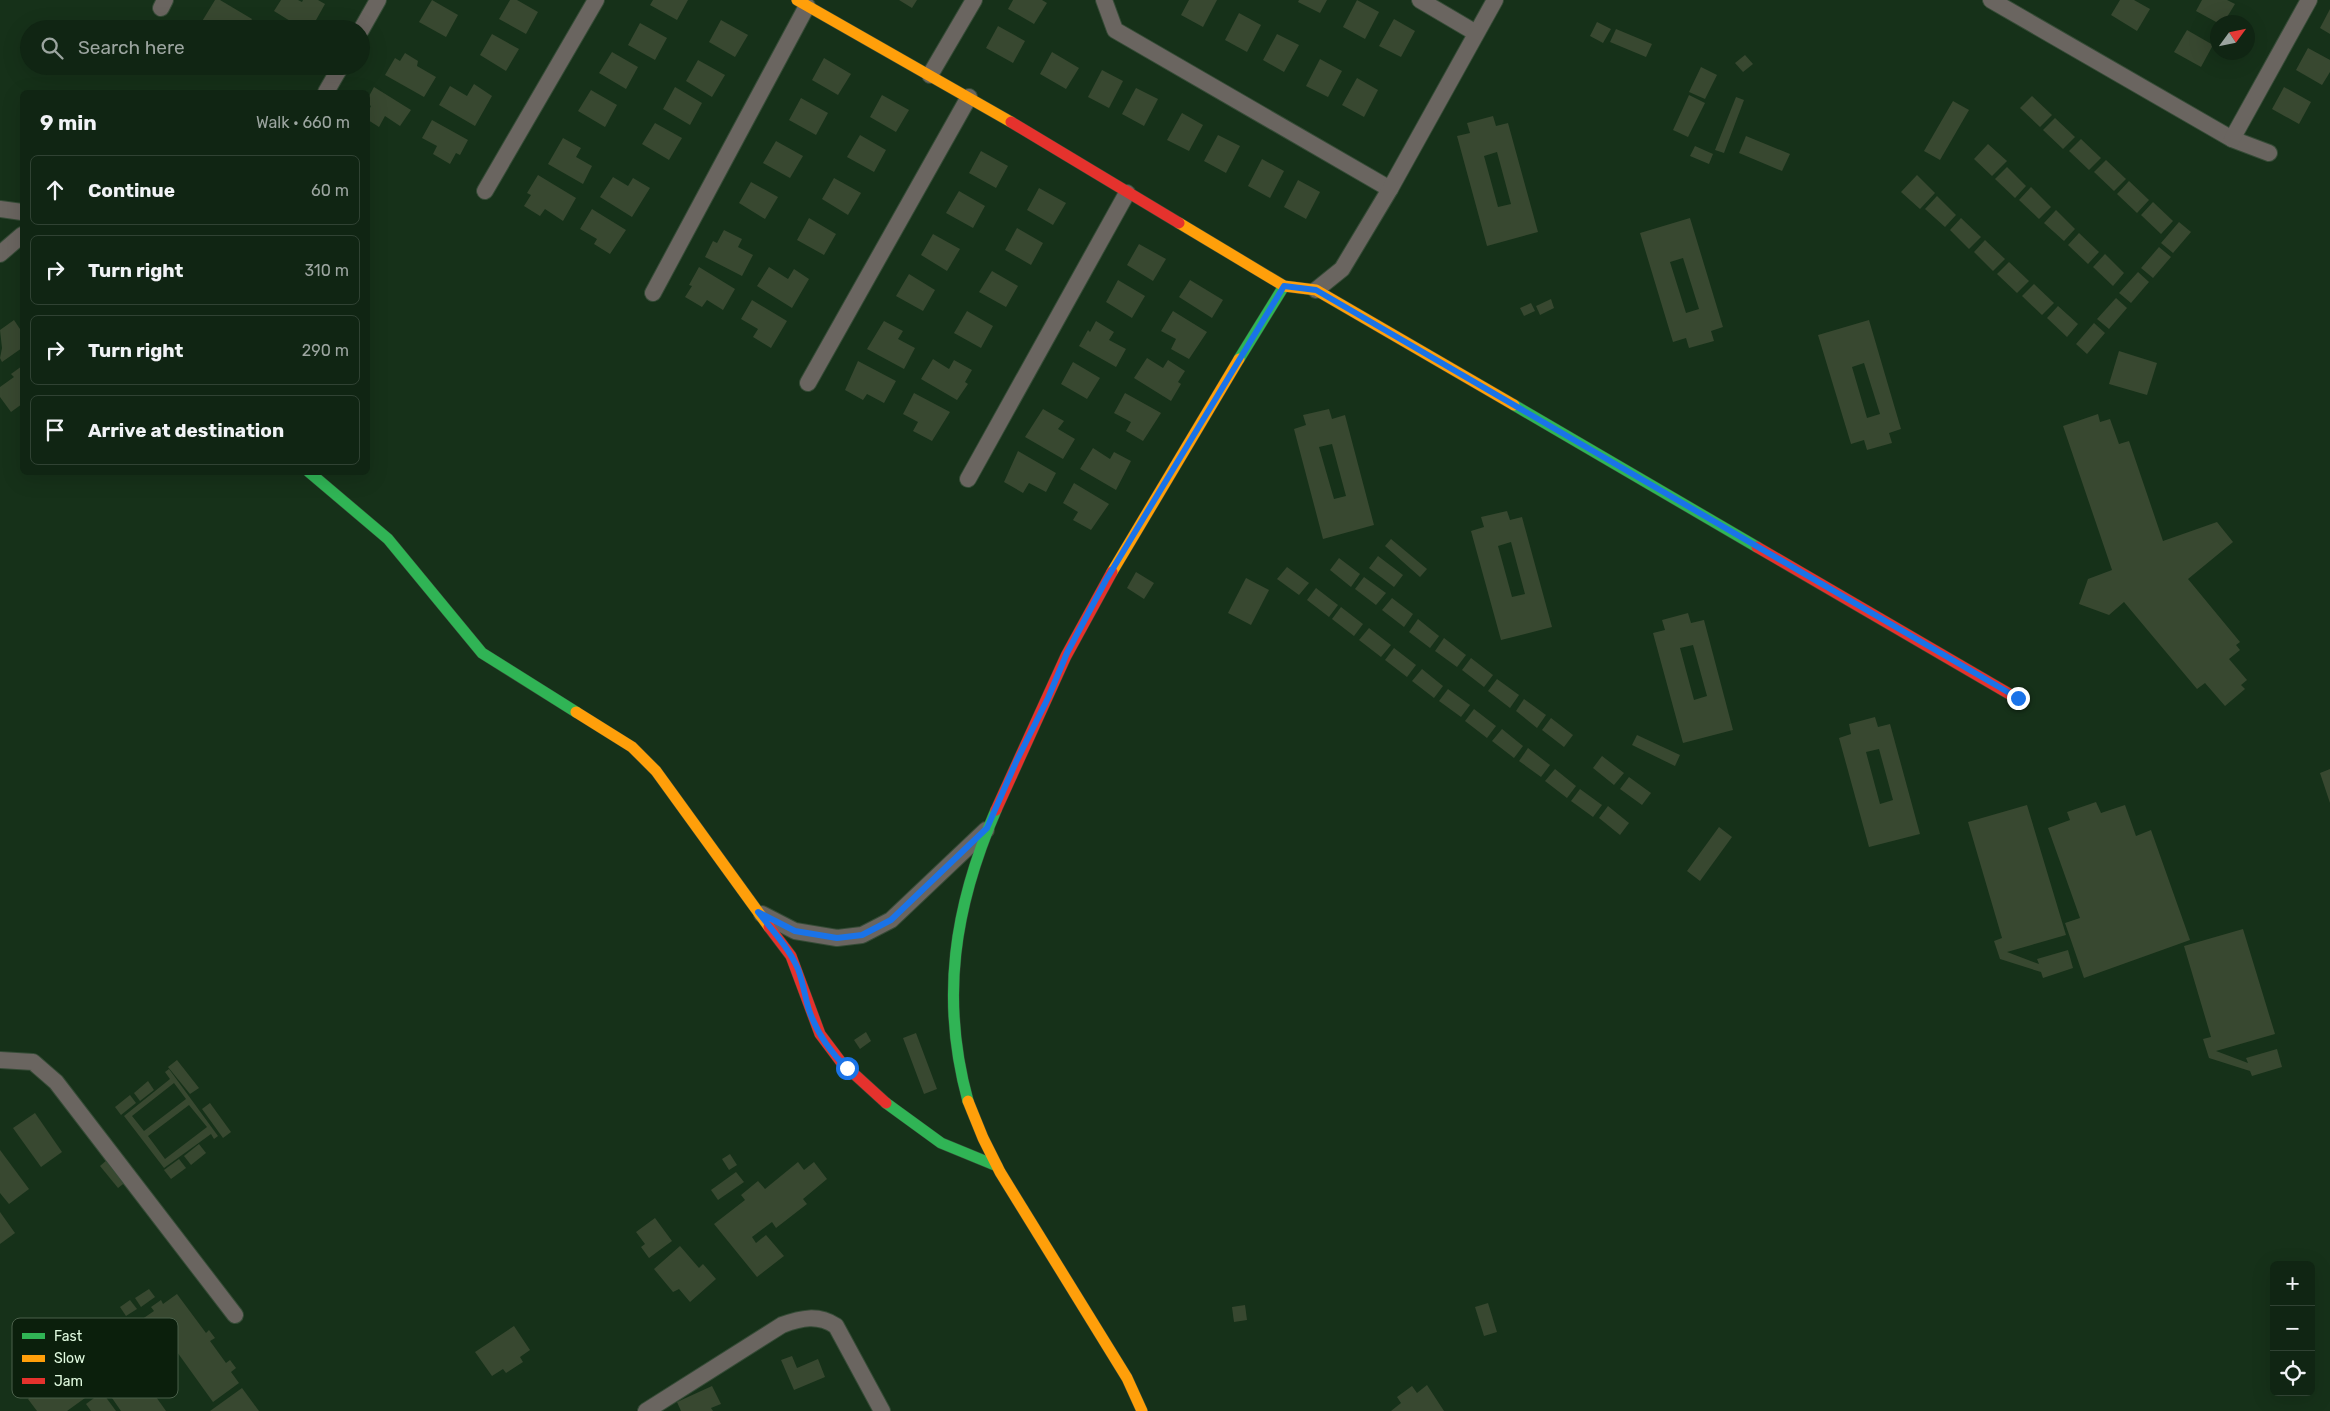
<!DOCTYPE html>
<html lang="en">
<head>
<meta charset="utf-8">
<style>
  body { margin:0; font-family:Rubik,sans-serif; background:#192d1c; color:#f1f3f6 }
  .controls { position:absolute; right:15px; bottom:15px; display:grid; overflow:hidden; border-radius:8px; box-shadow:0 5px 20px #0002 }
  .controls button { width:45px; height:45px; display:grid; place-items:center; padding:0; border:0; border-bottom:1px solid #304233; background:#102513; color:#f1f3f6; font:25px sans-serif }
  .compass { position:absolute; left:2210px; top:15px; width:45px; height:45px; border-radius:50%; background:#102513; box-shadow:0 5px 20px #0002; rotate:57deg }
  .stop { position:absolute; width:15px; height:15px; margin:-11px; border:4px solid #1a73e8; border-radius:50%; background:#fff }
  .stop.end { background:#1a73e8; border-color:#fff; box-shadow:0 1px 5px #0008 }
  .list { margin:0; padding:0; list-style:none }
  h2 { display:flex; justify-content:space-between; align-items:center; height:65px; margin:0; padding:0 20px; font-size:21px }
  h2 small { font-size:16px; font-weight:400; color:#9ca5a0 }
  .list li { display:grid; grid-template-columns:32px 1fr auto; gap:15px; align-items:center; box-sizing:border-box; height:70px; margin:0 10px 10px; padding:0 10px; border:1px solid #304233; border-radius:8px }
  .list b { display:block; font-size:19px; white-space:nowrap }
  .list em { font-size:16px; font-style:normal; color:#9ca5a0 }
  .icon { flex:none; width:28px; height:28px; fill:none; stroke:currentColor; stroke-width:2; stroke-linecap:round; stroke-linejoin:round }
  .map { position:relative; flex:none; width:2330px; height:1411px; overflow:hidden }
  .search { position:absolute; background:#102513; box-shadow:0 5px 20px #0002; left:20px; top:20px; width:350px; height:55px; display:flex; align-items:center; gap:12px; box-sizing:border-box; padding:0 18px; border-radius:28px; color:#9ca5a0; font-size:19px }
  .panel { position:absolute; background:#102513; box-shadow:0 5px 20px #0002; left:20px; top:90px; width:350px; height:385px; border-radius:8px }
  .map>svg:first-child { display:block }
  .building { fill:#384830; fill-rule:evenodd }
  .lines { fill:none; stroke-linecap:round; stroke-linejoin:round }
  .street-casing { stroke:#354b36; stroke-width:18 }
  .fast-casing { stroke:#354b36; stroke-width:12 }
  .slow-casing { stroke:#354b36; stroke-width:12 }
  .jam-casing { stroke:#354b36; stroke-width:12 }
  .street { stroke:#6a6560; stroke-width:16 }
  .fast { stroke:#30b455; stroke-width:11 }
  .slow { stroke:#ff9f0a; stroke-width:11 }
  .jam { stroke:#e5322d; stroke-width:11 }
  .route { stroke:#1a73e8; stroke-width:6 }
  .key { fill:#0b1f0c; stroke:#4b614b; stroke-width:1 }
  .key-label { font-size:14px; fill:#e0fadf }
</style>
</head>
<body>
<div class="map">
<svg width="2330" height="1411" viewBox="0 0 2330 1411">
  <rect width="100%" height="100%" fill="#163119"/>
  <g class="building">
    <path d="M215 0H220L252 19 246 29H231L225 26 224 29H211L201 23Z"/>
    <path d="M281 0H298L302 2 303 0H318L325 4 311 29H303L274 11Z"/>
    <path d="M432 0 458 15 446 37 419 22Z"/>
    <path d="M510 0H517L538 12 526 34 499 19Z"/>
    <path d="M653 0H688L677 20 650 5Z"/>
    <path d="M899 0H917L912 8Z"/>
    <path d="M1013 0H1042L1047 3 1034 24 1008 9Z"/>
    <path d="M1189 0H1217L1203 27 1181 15Z"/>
    <path d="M1299 0H1327L1320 13 1298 2Z"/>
    <path d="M1357 0 1379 12 1365 39 1343 27Z"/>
    <path d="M2120 0H2134L2150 9 2137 31 2111 15Z"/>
    <path d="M2202 0H2227L2235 4 2224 22 2218 23 2196 11Z"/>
    <path d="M2330 9V34L2320 28Z"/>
    <path d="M1239 13 1261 25 1247 52 1225 40Z"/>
    <path d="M1394 19 1415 31 1401 57 1379 46Z"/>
    <path d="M721 20 748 35 735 57 709 42Z"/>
    <path d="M1597 22 1611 29 1603 43 1590 36Z"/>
    <path d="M640 23 667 38 655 60 628 45Z"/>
    <path d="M998 26 1025 41 1013 63 986 48Z"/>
    <path d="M1616 29 1652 44 1646 57 1610 42Z"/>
    <path d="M2187 30 2213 45 2201 67 2174 52Z"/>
    <path d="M492 34 519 49 506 71 480 55Z"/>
    <path d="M1277 34 1299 45 1284 72 1263 60Z"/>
    <path d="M2308 48 2330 60V72L2322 85 2296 70Z"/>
    <path d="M612 52 638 67 626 89 599 73Z"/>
    <path d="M1052 52 1079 68 1066 89 1040 74Z"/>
    <path d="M405 53 418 61 417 66 436 77 424 97 385 75 395 58 400 61Z"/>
    <path d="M1745 55 1753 64 1743 72 1735 63Z"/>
    <path d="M824 58 851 74 838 95 812 80Z"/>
    <path d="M1320 59 1342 71 1328 97 1306 86Z"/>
    <path d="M698 60 725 75 712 97 686 81Z"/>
    <path d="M1701 67 1717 75 1705 99 1689 92Z"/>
    <path d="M1102 70 1123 81 1109 108 1088 97Z"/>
    <path d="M1357 78 1378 90 1364 117 1342 105Z"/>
    <path d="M474 84 492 96 475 126 439 105 450 86 467 96Z"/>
    <path d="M374 87 411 110 400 126 385 116 379 127 368 120V112L371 106 368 104V98Z"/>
    <path d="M675 87 702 103 690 125 663 109Z"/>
    <path d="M2284 87 2311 102 2299 124 2272 109Z"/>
    <path d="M1136 88 1158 99 1144 126 1122 114Z"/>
    <path d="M591 90 617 105 605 127 578 111Z"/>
    <path d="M882 95 909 110 896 132 870 117Z"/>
    <path d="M1689 95 1705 103 1688 137 1673 130Z"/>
    <path d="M2032 96 2052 115 2040 127 2020 108Z"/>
    <path d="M1736 97 1744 100 1724 153 1715 150Z"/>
    <path d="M801 98 828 113 816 135 789 120Z"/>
    <path d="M1953 101 1969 110 1940 160 1924 151Z"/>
    <path d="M1182 113 1203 125 1189 151 1167 140Z"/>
    <path d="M1493 116 1496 126 1508 123 1538 232 1487 246 1457 136 1470 133 1467 123ZM1497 152 1511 204 1498 207 1484 156Z"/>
    <path d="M2055 118 2075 137 2063 149 2043 130Z"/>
    <path d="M432 120 468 140 460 155 456 153 450 164 433 154 437 146 422 138Z"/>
    <path d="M655 123 682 138 669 160 642 144Z"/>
    <path d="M860 135 886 150 874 172 847 157Z"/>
    <path d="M1218 135 1240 146 1226 173 1204 161Z"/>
    <path d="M1746 136 1790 154 1782 171 1739 153Z"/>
    <path d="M563 138 581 148 576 157 592 166 583 184 548 164Z"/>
    <path d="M2081 139 2101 158 2089 170 2069 151Z"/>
    <path d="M776 141 803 156 790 178 763 163Z"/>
    <path d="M1988 144 2007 161 1992 176 1974 159Z"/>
    <path d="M1695 146 1713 154 1709 164 1690 156Z"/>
    <path d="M981 151 1008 166 996 188 969 173Z"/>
    <path d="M1262 159 1284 171 1270 198 1248 186Z"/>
    <path d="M2106 160 2126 179 2114 191 2094 172Z"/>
    <path d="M2007 167 2026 186 2015 198 1995 179Z"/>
    <path d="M538 175 576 198 563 221 545 209 540 216 524 206 531 195 527 193Z"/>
    <path d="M1917 175 1935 193 1920 209 1901 192Z"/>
    <path d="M613 177 628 186 633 178 650 188 632 217 600 197Z"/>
    <path d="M834 178 861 193 848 215 822 199Z"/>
    <path d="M1298 180 1320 192 1306 219 1284 207Z"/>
    <path d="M2129 181 2149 200 2137 213 2117 194Z"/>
    <path d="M751 182 778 197 765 219 739 203Z"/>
    <path d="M2031 187 2051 207 2039 219 2019 200Z"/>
    <path d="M1039 188 1066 203 1053 225 1027 210Z"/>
    <path d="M959 191 985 206 973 228 946 213Z"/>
    <path d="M1937 196 1956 215 1945 227 1925 209Z"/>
    <path d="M2153 202 2173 221 2161 234 2141 215Z"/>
    <path d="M592 209 626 230 610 254 594 244 597 239 580 229Z"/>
    <path d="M2056 210 2075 229 2064 241 2044 223Z"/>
    <path d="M809 218 836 234 824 255 797 240Z"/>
    <path d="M1690 218 1723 327 1711 331 1714 341 1689 348 1686 338 1673 342 1640 233ZM1683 258 1699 309 1686 313 1670 262Z"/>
    <path d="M1961 218 1981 237 1969 249 1950 230Z"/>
    <path d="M2179 222 2191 232 2173 253 2161 243Z"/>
    <path d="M1017 228 1043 243 1031 265 1005 250Z"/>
    <path d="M724 230 742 239 738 247 753 255 742 276 705 257 713 241 717 243Z"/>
    <path d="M2079 233 2099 252 2088 264 2068 245Z"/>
    <path d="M933 234 960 249 947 271 921 255Z"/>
    <path d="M1985 240 2005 259 1993 271 1974 252Z"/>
    <path d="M1139 244 1166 259 1153 281 1127 265Z"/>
    <path d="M2159 247 2171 257 2153 278 2141 268Z"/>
    <path d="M2105 254 2124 273 2113 286 2093 267Z"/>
    <path d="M2009 262 2029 281 2017 293 1997 274Z"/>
    <path d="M699 267 735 289 723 310 707 300 702 307 685 297 692 286 689 285Z"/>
    <path d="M769 267 788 279 794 269 809 279 792 308 757 286Z"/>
    <path d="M992 271 1018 286 1006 307 979 292Z"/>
    <path d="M2138 272 2149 282 2131 303 2119 293Z"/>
    <path d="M909 274 935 290 923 311 896 296Z"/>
    <path d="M1118 280 1145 296 1132 318 1106 302Z"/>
    <path d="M1190 280 1223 300 1212 318 1179 297Z"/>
    <path d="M2034 284 2054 303 2042 315 2022 296Z"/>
    <path d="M2116 298 2127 308 2109 329 2097 319Z"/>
    <path d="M1551 299 1554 308 1540 315 1536 306Z"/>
    <path d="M752 300 787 321 771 348 753 337 758 329 741 319Z"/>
    <path d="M1531 303 1535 311 1524 316 1520 308Z"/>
    <path d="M2058 306 2078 324 2067 337 2047 318Z"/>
    <path d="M967 311 993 326 981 348 954 333Z"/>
    <path d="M1173 311 1207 332 1189 359 1171 349 1176 339 1161 331Z"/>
    <path d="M14 320 22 332V348L2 362 0 358 2 348 0 330Z"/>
    <path d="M1869 320 1901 429 1889 433 1892 443 1867 450 1864 440 1851 444 1818 335ZM1864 363 1880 414 1867 418 1852 367Z"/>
    <path d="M884 321 903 331 898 339 915 348 904 369 867 349Z"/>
    <path d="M1096 321 1114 332 1109 340 1126 349 1116 367 1079 346 1088 330 1090 332Z"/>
    <path d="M2094 323 2105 333 2087 354 2076 344Z"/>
    <path d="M2119 351 2157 363 2147 395 2109 384Z"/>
    <path d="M1147 358 1163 368 1168 360 1185 371 1178 382 1181 384 1171 401 1134 378Z"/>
    <path d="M933 359 949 369 954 360 972 370 965 382 968 384 957 400 921 379Z"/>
    <path d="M858 361 896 381 884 403 867 394 863 400 845 390Z"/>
    <path d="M1073 362 1100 378 1087 399 1061 384Z"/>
    <path d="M22 366V404L11 412 0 397V387L14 377 11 374Z"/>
    <path d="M914 393 950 412 932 441 913 431 918 422 903 414Z"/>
    <path d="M1125 393 1161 413 1143 441 1126 431 1131 422 1114 413Z"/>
    <path d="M1043 409 1064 421 1058 429 1075 439 1063 459 1025 437Z"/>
    <path d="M1329 409 1332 419 1345 415 1374 525 1323 539 1294 429 1306 425 1303 415ZM1332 444 1346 496 1334 499 1319 447Z"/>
    <path d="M2098 414 2100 422 2110 419 2119 444 2129 441 2163 541 2217 522 2233 542 2188 579 2240 642 2236 645 2240 650 2229 659 2247 680 2241 685 2245 689 2225 706 2205 683 2197 689 2124 602 2109 615 2079 604 2088 579 2112 570 2063 426Z"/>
    <path d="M1093 448 1110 459 1114 452 1131 461 1116 490 1080 469Z"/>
    <path d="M1018 451 1056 473 1046 492 1029 483 1023 493 1004 482Z"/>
    <path d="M1074 483 1109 504 1091 530 1073 520 1078 512 1063 503Z"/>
    <path d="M1507 511 1510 520 1522 517 1552 627 1501 640 1471 531 1484 527 1481 517ZM1511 542 1525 594 1512 597 1498 546Z"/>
    <path d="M1391 539 1427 569 1420 577 1385 546Z"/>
    <path d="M1378 556 1403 575 1394 587 1369 568Z"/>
    <path d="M1339 558 1360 574 1351 587 1330 570Z"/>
    <path d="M1287 567 1309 583 1299 595 1277 579Z"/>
    <path d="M1136 572 1154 583 1144 599 1127 588Z"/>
    <path d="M1364 577 1386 593 1376 605 1355 589Z"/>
    <path d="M1246 578 1269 590 1251 625 1228 613Z"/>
    <path d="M1316 588 1338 605 1329 617 1307 600Z"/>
    <path d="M1392 598 1413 614 1404 627 1382 610Z"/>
    <path d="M1341 607 1363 624 1354 636 1332 619Z"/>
    <path d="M1688 613 1691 623 1704 620 1733 730 1683 743 1653 633 1665 630 1662 620ZM1693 645 1707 696 1694 700 1680 648Z"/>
    <path d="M1418 619 1439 636 1430 648 1409 632Z"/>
    <path d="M1369 628 1391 645 1381 657 1359 640Z"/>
    <path d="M1444 638 1466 655 1457 667 1435 651Z"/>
    <path d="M1394 648 1416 665 1407 677 1385 660Z"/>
    <path d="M1471 658 1493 675 1484 687 1462 670Z"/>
    <path d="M1422 669 1443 686 1434 698 1412 681Z"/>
    <path d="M1497 679 1519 695 1510 708 1488 691Z"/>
    <path d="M1448 689 1470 705 1461 717 1439 701Z"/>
    <path d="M1524 699 1546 715 1537 728 1516 711Z"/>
    <path d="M1474 709 1496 726 1487 738 1465 721Z"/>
    <path d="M1875 717 1878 727 1890 724 1920 834 1869 847 1839 738 1851 734 1849 724ZM1879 749 1893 800 1880 804 1866 752Z"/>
    <path d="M1551 718 1573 735 1564 747 1542 730Z"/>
    <path d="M1502 729 1523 746 1514 758 1492 741Z"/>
    <path d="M1637 735 1680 755 1675 766 1632 745Z"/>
    <path d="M1528 748 1550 765 1541 777 1519 761Z"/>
    <path d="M1602 756 1624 773 1614 785 1593 768Z"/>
    <path d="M1555 769 1576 786 1567 798 1545 781Z"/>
    <path d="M2330 769V803L2320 773Z"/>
    <path d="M1629 777 1651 793 1642 805 1620 789Z"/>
    <path d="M1580 789 1602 805 1593 817 1571 801Z"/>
    <path d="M2096 802 2101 813 2125 805 2136 836 2151 830 2190 940 2084 978 2065 923 2080 918 2048 828 2070 820 2067 812Z"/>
    <path d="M2027 805 2066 935 2007 952 2039 964 2037 959 2068 950 2073 968 2043 978 2041 972 2000 959 1994 941 2002 938 1968 822Z"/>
    <path d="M1608 806 1629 823 1620 835 1599 818Z"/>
    <path d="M1719 827 1732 837 1700 881 1687 871Z"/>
    <path d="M2243 929 2275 1034 2216 1051 2248 1063 2246 1058 2277 1049 2282 1067 2252 1076 2250 1071 2209 1058 2203 1039 2211 1037 2184 946Z"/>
    <path d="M866 1032 871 1041 860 1049 854 1040Z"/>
    <path d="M916 1033 937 1089 924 1094 903 1038Z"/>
    <path d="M177 1060 199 1088 190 1094 168 1067Z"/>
    <path d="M169 1069 218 1136 214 1139 211 1134 164 1168 124 1116 170 1079 165 1072ZM174 1083 186 1099 144 1131 132 1116ZM189 1105 207 1127 165 1159 148 1136Z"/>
    <path d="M148 1081 154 1090 140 1101 134 1093Z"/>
    <path d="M130 1095 136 1103 121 1115 115 1107Z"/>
    <path d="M210 1103 231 1132 223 1138 202 1109Z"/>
    <path d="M35 1113 62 1152 41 1167 13 1128Z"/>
    <path d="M199 1144 206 1153 191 1165 184 1156Z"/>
    <path d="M0 1150 29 1189 9 1204 0 1193Z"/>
    <path d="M730 1154 737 1165 729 1170 722 1159Z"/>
    <path d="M108 1159 127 1181 118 1188 100 1166Z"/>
    <path d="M179 1159 186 1168 171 1179 164 1170Z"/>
    <path d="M798 1162 804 1170 814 1162 827 1179 803 1199 807 1204 776 1228 772 1222 752 1237 756 1243 766 1235 784 1256 757 1277 714 1224 745 1200 741 1195 758 1181 765 1189Z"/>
    <path d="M736 1172 744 1182 718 1200 711 1190Z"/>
    <path d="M0 1212 15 1233 0 1244Z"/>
    <path d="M655 1218 672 1241 649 1258 641 1247 645 1244 636 1232Z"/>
    <path d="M680 1246 699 1268 703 1264 716 1279 690 1302 679 1289 673 1292 654 1269Z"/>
    <path d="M149 1289 155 1297 141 1307 135 1298Z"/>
    <path d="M177 1294 206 1333 209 1330 215 1338 210 1341 226 1363 230 1360 236 1368 231 1372 239 1383 213 1402 167 1338 132 1363 166 1411H121L103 1385 67 1411H37L28 1399 69 1370 72 1374 81 1368 77 1364 89 1356 91 1360 99 1354 96 1350 126 1332 123 1328 133 1321 135 1324 154 1311 151 1307 161 1300 163 1304Z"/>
    <path d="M130 1300 137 1309 126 1316 120 1307Z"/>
    <path d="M1488 1303 1497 1332 1484 1336 1475 1307Z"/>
    <path d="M1245 1305 1247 1320 1234 1322 1232 1307Z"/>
    <path d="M514 1326 530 1350 520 1357 523 1362 506 1373 503 1369 492 1376 475 1352Z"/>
    <path d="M792 1356 797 1368 818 1359 825 1377 794 1390 781 1360Z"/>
    <path d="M1427 1385 1444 1411H1391L1401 1403 1397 1397 1412 1386 1417 1393Z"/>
    <path d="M712 1386 721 1404 711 1408 713 1411H681L677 1402Z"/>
    <path d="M242 1388 259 1411H210Z"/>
    <path d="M102 1392 116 1411H91L86 1404Z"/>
  </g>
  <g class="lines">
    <defs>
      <g id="street">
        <path d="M1104 0 1115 30 1390 189"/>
        <path d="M1420 0 1476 33"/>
        <path d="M1991 0 2232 139 2269 153"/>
        <path d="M161 8 165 0"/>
        <path d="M361 30 378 0"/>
        <path d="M930 75 974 0"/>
        <path d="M326 92 341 66"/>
        <path d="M2232 139 2309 0"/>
        <path d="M485 191 596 0"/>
        <path d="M0 209 22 212"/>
        <path d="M0 254 22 235"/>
        <path d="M1316 290 1342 269 1390 189 1495 0"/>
        <path d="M653 293 807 6"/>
        <path d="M808 383 969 97"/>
        <path d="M968 479 1127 193"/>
        <path d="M762 914 795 931 837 938 862 935 891 920 986 830"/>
        <path d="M0 1060 33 1062 56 1082 235 1315"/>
        <path d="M646 1411 782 1325C801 1318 818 1314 836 1326L882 1411"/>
      </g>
      <g id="fast">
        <path d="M1239 359 1284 286"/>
        <path d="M1514 405 1757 547"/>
        <path d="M309 472 388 539 482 653 576 712"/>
        <path d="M968 1101C940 999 954 907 996 810"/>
        <path d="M886 1103 941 1143 997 1166"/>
      </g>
      <g id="slow">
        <path d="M797 0 1011 122"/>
        <path d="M1179 223 1284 286 1316 290 1514 405"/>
        <path d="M1112 572 1239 359"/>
        <path d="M576 712 632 747 656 771 769 927"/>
        <path d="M968 1101 983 1138 1000 1172 1127 1378 1142 1411"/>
      </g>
      <g id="jam">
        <path d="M1011 122 1179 223"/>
        <path d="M1757 547 2018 699"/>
        <path d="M996 810 1066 656 1112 572"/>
        <path d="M769 927 791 956 820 1034 841 1062 886 1103"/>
      </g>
    </defs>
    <use href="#street" class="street-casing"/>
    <use href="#fast" class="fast-casing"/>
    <use href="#slow" class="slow-casing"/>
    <use href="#jam" class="jam-casing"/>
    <use href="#street" class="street"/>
    <use href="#fast" class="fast"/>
    <use href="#slow" class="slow"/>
    <use href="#jam" class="jam"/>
  </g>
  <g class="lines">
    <path class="route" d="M847 1068C829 1051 817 1033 809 1010 805 997 803 982 798 969 789 948 772 930 758 912L795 931 837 938 862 935 891 920 987 828 1016 762 1048 698 1067 653 1106 580 1284 286 1316 290 2018 698"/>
  </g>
  <rect x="12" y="1318" width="166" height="80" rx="8" class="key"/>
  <rect x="22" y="1333" width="23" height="6" fill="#30b455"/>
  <rect x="22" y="1355" width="23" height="7" fill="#ff9f0a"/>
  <rect x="22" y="1378" width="23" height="6" fill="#e5322d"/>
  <g class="key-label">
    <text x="54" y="1341">Fast</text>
    <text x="54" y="1363">Slow</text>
    <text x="54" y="1386">Jam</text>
  </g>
</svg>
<div class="controls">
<button>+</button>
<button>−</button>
<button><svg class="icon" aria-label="locate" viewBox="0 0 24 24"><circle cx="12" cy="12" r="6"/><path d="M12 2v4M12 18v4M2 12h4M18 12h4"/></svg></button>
</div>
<svg class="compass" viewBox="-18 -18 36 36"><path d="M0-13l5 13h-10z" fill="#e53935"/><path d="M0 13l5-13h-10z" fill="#9ca5a0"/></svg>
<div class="stop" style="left:847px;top:1068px"></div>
<div class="stop end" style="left:2018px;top:698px"></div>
<div class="search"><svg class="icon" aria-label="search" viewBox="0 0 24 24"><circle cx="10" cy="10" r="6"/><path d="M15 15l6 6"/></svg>Search here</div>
<section class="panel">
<h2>9 min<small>Walk · 660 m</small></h2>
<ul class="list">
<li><svg class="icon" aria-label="ahead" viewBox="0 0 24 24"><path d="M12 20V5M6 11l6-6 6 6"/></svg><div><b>Continue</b></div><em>60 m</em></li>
<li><svg class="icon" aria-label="right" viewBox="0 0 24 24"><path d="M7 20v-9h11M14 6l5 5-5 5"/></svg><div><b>Turn right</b></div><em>310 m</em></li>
<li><svg class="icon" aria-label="right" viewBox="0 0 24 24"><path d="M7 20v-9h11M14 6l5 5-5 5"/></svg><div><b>Turn right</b></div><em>290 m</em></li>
<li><svg class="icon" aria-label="arrive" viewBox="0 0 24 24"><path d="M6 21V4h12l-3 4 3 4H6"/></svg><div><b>Arrive at destination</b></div></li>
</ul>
</section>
</div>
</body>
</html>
